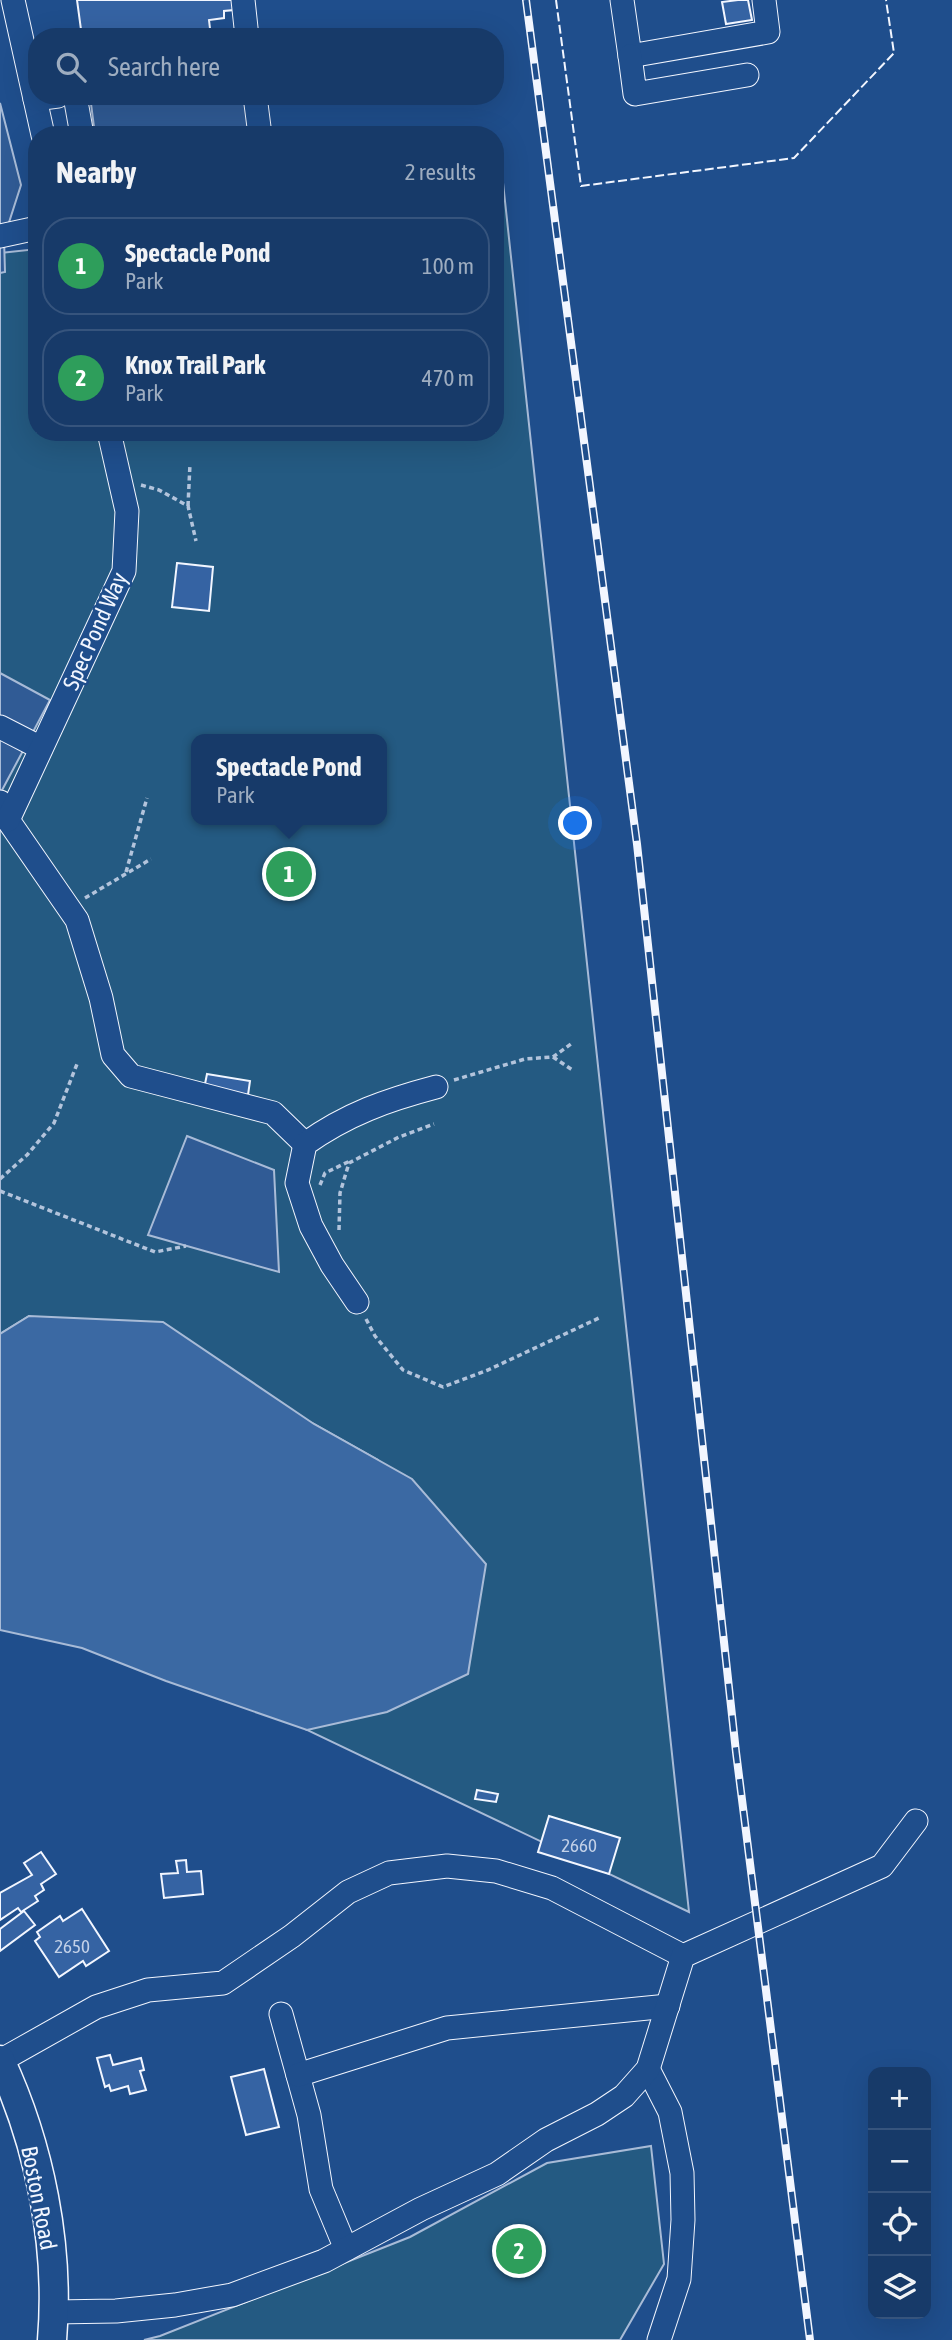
<!DOCTYPE html>
<html lang="en">
<head>
<meta charset="utf-8">
<style>
  body { margin:0; font-family:"Asap Condensed",sans-serif; background:#20416f; color:#f1f3f6 }
  .controls { position:absolute; right:21px; bottom:21px; display:grid; overflow:hidden; border-radius:14px; box-shadow:0 7px 28px #0002 }
  .controls button { width:63px; height:63px; display:grid; place-items:center; padding:0; border:0; border-bottom:2px solid #36547d; background:#173a69; color:#f1f3f6; font:35px sans-serif }
  .you { position:absolute; left:576px; top:824px; width:24px; height:24px; margin:-18px; border:5px solid #fff; border-radius:50%; background:#1a73e8; box-shadow:0 0 0 10px #1a73e833 }
  .badge { display:grid; place-items:center; width:46px; height:46px; border-radius:50%; background:#8c9099; color:#fff; font-size:23px; font-weight:700 }
  .pin { position:absolute; translate:-50% -50%; border:4px solid #fff; box-shadow:0 2px 7px #0006 }
  .popup { position:absolute; left:191px; top:734px; width:196px; height:91px; box-sizing:border-box; display:grid; place-content:center; border-radius:14px; background:#173a69; filter:drop-shadow(0 2px 5px #0005); font-size:23px; white-space:nowrap; color:#9eadc0 }
  .popup b { font-size:26px; color:#f1f3f6 }
  .popup::after { content:''; position:absolute; left:50%; top:100%; margin-left:-14px; border:14px solid transparent; border-top-color:#173a69 }
  .list { margin:0; padding:0; list-style:none }
  h2 { display:flex; justify-content:space-between; align-items:center; height:91px; margin:0; padding:0 28px; font-size:30px }
  h2 small { font-size:23px; font-weight:400; color:#9eadc0 }
  .list li { display:grid; grid-template-columns:46px 1fr auto; gap:21px; align-items:center; box-sizing:border-box; height:98px; margin:0 14px 14px; padding:0 14px; border:2px solid #36547d; border-radius:28px }
  .list b { display:block; font-size:26px; white-space:nowrap }
  .list p { margin:0; font-size:23px; white-space:nowrap; color:#9eadc0 }
  .list em { font-size:23px; font-style:normal; color:#9eadc0 }
  .icon { flex:none; width:38px; height:38px; fill:none; stroke:currentColor; stroke-width:2; stroke-linecap:round; stroke-linejoin:round }
  .map { position:relative; flex:none; width:952px; height:2340px; overflow:hidden }
  .search { position:absolute; background:#173a69; box-shadow:0 7px 28px #0002; left:28px; top:28px; width:476px; height:77px; display:flex; align-items:center; gap:18px; box-sizing:border-box; padding:0 24px; border-radius:28px; color:#9eadc0; font-size:26px }
  .panel { position:absolute; background:#173a69; box-shadow:0 7px 28px #0002; left:28px; top:126px; width:476px; height:315px; border-radius:28px }
  .map>svg:first-child { display:block }
  .green { fill:#245a82; stroke:#a8bbd7; stroke-width:2; fill-rule:evenodd }
  .parking { fill:#305b95; stroke:#a8bbd7; stroke-width:2 }
  .water { fill:#3b69a3; stroke:#a8bbd7; stroke-width:2 }
  .building { fill:#3563a3; stroke:#f2f6ff; stroke-width:2 }
  .lines { fill:none; stroke-linecap:round; stroke-linejoin:round }
  .minor-casing { stroke:#f2f6ff; stroke-width:25 }
  .major-casing { stroke:#f2f6ff; stroke-width:31 }
  .path { stroke:#b3c4dc; stroke-width:3.5; stroke-dasharray:5 3.5; stroke-linecap:butt }
  .minor { stroke:#1f4e8c; stroke-width:23 }
  .major { stroke:#1f4e8c; stroke-width:28 }
  .rail-casing { stroke:#f2f6ff; stroke-width:8 }
  .rail { stroke:#1f4e8c; stroke-width:5; stroke-dasharray:16; stroke-linecap:butt }
  .fence { stroke:#f2f6ff; stroke-width:2; stroke-dasharray:9 3.5; stroke-linecap:butt }
  .labels { text-anchor:middle; dominant-baseline:central; stroke-width:5; stroke-linejoin:round; paint-order:stroke }
  .number-label { font-size:19px; fill:#c3d1e8 }
  .street-label { font-size:23px; fill:#f2f6ff; stroke:#1f4e8c }
</style>
</head>
<body>
<div class="map">
<svg width="952" height="2340" viewBox="0 0 952 2340">
  <rect width="100%" height="100%" fill="#1f4e8c"/>
  <g class="green">
    <path d="M501 164 689 1912 307 1730 468 1673 378 1460 314 1424 29 1316 0 1334V253L37 249V432H495V165ZM196 739H382V820H196Z"/>
    <path d="M651 2146 664 2264 620 2340H144L160 2336 410 2237 547 2163Z"/>
  </g>
  <g class="parking">
    <path d="M90 96H245L251 135H95Z"/>
    <path d="M0 103 21 185 4 238 5 272 0 273Z"/>
    <path d="M0 673 50 700 0 794Z"/>
    <path d="M187 1136 274 1170 279 1272 148 1235Z"/>
  </g>
  <path class="water" d="M29 1316 163 1322 314 1424 412 1479 486 1564 468 1674 387 1712 307 1730 166 1681 82 1648 0 1630V1334Z"/>
  <g class="building">
    <path d="M77 0H233L234 10 224 11V18L209 20 211 37H82Z"/>
    <path d="M738 0H748L752 20 726 24 722 2Z"/>
    <path d="M177 563 213 567 209 611 172 607Z"/>
    <path d="M207 1074 250 1081 248 1095 204 1089Z"/>
    <path d="M477 1790 498 1794 496 1802 475 1799Z"/>
    <path d="M549 1816 620 1838 609 1874 538 1852Z"/>
    <path d="M41 1852 56 1874 41 1884 44 1890 35 1896 38 1901 21 1912 18 1908 0 1920V1893L32 1875 24 1863Z"/>
    <path d="M186 1860 187 1872 201 1871 203 1894 164 1898 161 1874 178 1873 176 1861Z"/>
    <path d="M82 1909 109 1951 86 1966 83 1961 59 1977 35 1941 40 1937 37 1932 60 1916 63 1921Z"/>
    <path d="M24 1911 35 1925 0 1951V1929Z"/>
    <path d="M110 2055 113 2065 141 2058 144 2070 140 2071 146 2090 130 2094 128 2086 111 2091 109 2085 105 2087 97 2058Z"/>
    <path d="M264 2069 279 2127 246 2135 231 2077Z"/>
  </g>
  <g class="lines">
    <defs>
      <g id="minor">
        <path d="M13 0 43 135"/>
        <path d="M243 0 247 37"/>
        <path d="M622 0 630 56 768 32 764 0"/>
        <path d="M630 56 635 94 747 75"/>
        <path d="M75 96 82 135"/>
        <path d="M255 96 260 135"/>
        <path d="M35 99 58 96"/>
        <path d="M0 236 37 228"/>
        <path d="M0 727 41 748"/>
        <path d="M0 802 8 820 77 920 101 998 113 1055 131 1076 273 1113 305 1144"/>
        <path d="M8 820 124 571 127 511 109 432"/>
        <path d="M357 1302 332 1265 311 1226 297 1183 305 1144C347 1114 387 1100 436 1087"/>
        <path d="M281 2014 309 2115 321 2189 346 2249"/>
        <path d="M0 2061 96 2007 148 1990 223 1983 292 1936 348 1892 389 1873 447 1866 496 1871 552 1888 683 1956"/>
        <path d="M648 2069 670 2112 682 2173 683 2220 679 2279 659 2340"/>
        <path d="M298 2075 447 2028 668 2006"/>
        <path d="M54 2312 116 2311 175 2305 232 2295 324 2261 421 2209 497 2174 546 2140 597 2114 624 2096 648 2069 683 1956 882 1866 916 1821"/>
      </g>
      <path id="major" d="M0 2060C40 2146 60 2246 52 2340"/>
    </defs>
    <use href="#minor" class="minor-casing"/>
    <use href="#major" class="major-casing"/>
    <g class="path">
      <path d="M141 485 159 490 188 506 196 541"/>
      <path d="M188 506 190 464"/>
      <path d="M126 872 147 798"/>
      <path d="M85 898 151 859"/>
      <path d="M553 1057 574 1071"/>
      <path d="M454 1080 525 1059 553 1057 571 1044"/>
      <path d="M0 1179 27 1155 54 1123 77 1064"/>
      <path d="M320 1185 325 1173 350 1161"/>
      <path d="M0 1191 155 1252 186 1246"/>
      <path d="M339 1230 340 1193 349 1163 399 1137 434 1124"/>
      <path d="M366 1319 375 1336 403 1370 443 1387 488 1370 599 1318"/>
    </g>
    <use href="#minor" class="minor"/>
    <use href="#major" class="major"/>
    <defs>
      <path id="rail" d="M526 0 637 844 736 1752 810 2340"/>
    </defs>
    <use href="#rail" class="rail-casing"/>
    <use href="#rail" class="rail"/>
    <path class="fence" d="M556 0 581 186 794 158 894 53 886 0"/>
  </g>
  <g class="labels">
    <g class="number-label">
      <text x="579" y="1845">2660</text>
      <text x="72" y="1946">2650</text>
    </g>
    <g class="street-label">
      <text transform="translate(95 631) rotate(-66)">Spec Pond Way</text>
      <text transform="translate(39 2198) rotate(79)">Boston Road</text>
    </g>
  </g>
</svg>
<div class="controls">
<button>+</button>
<button>−</button>
<button><svg class="icon" aria-label="locate" viewBox="0 0 24 24"><circle cx="12" cy="12" r="6"/><path d="M12 2v4M12 18v4M2 12h4M18 12h4"/></svg></button>
<button><svg class="icon" aria-label="layers" viewBox="0 0 24 24"><path d="M12 4l9 5-9 5-9-5zM3 14l9 5 9-5"/></svg></button>
</div>
<div class="you"></div>
<div class="pin badge" style="left:289px;top:874px;background:#2e9e5b">1</div>
<div class="popup"><b>Spectacle Pond</b>Park</div>
<div class="pin badge" style="left:519px;top:2251px;background:#2e9e5b">2</div>
<div class="search"><svg class="icon" aria-label="search" viewBox="0 0 24 24"><circle cx="10" cy="10" r="6"/><path d="M15 15l6 6"/></svg>Search here</div>
<section class="panel">
<h2>Nearby<small>2 results</small></h2>
<ul class="list">
<li><span class="badge" style="background:#2e9e5b">1</span><div><b>Spectacle Pond</b><p>Park</p></div><em>100 m</em></li>
<li><span class="badge" style="background:#2e9e5b">2</span><div><b>Knox Trail Park</b><p>Park</p></div><em>470 m</em></li>
</ul>
</section>
</div>
</body>
</html>
